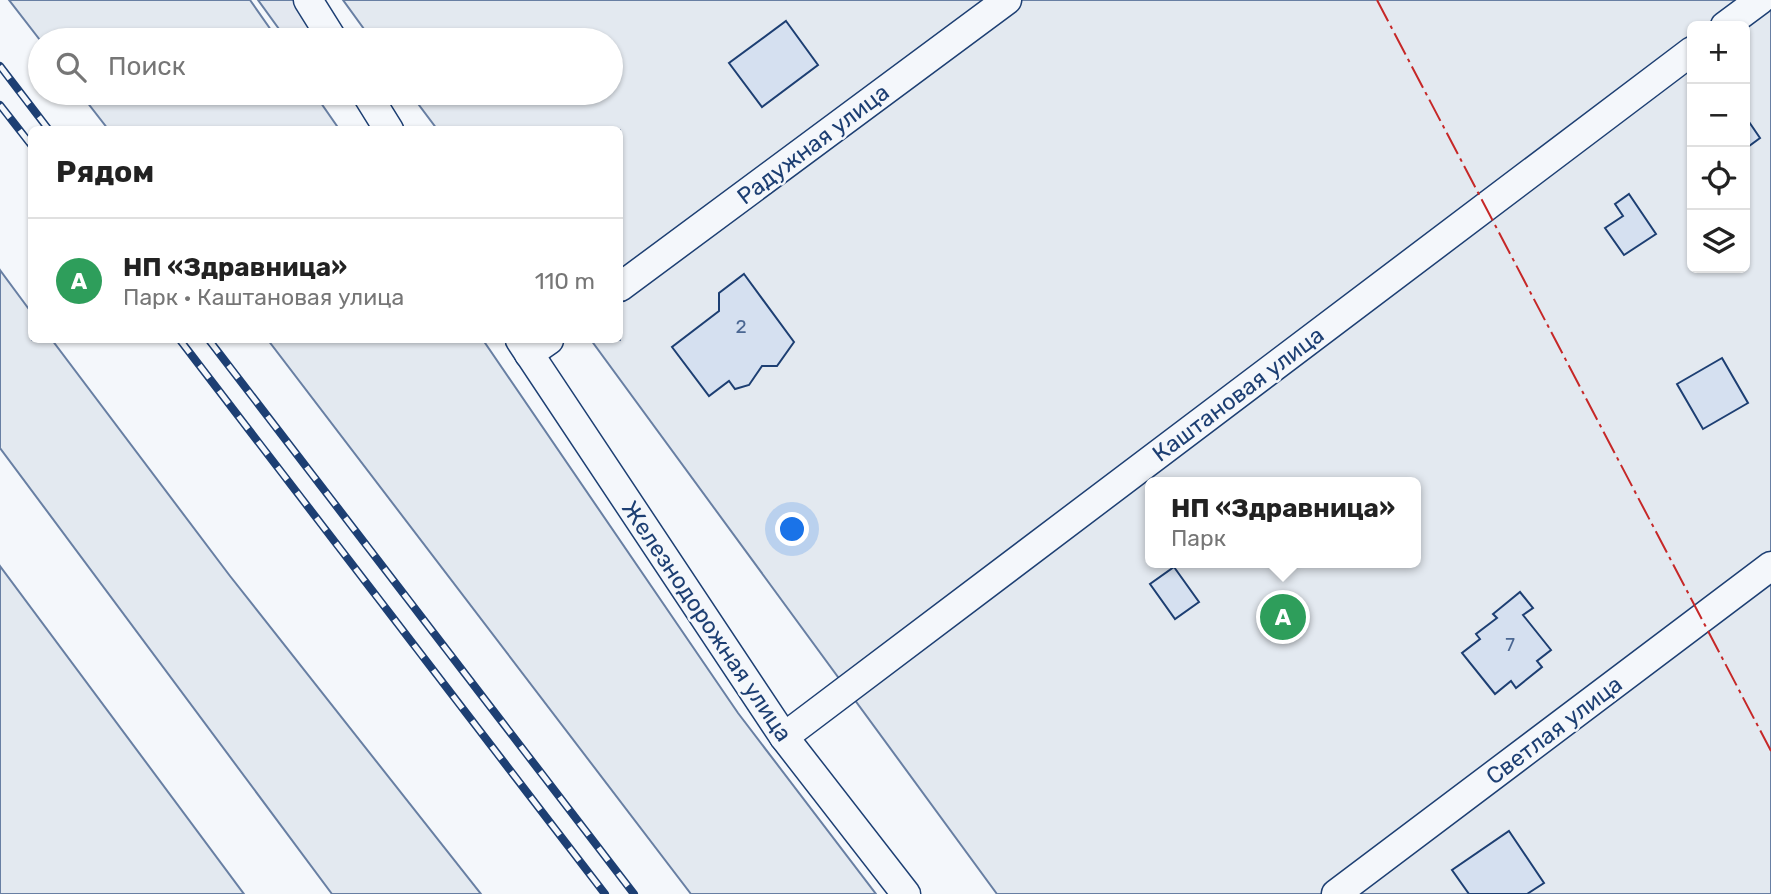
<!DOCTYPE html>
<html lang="ru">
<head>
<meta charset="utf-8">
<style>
  body { margin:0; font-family:Rubik,sans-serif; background:#f6f6f6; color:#222 }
  .controls { position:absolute; right:21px; top:21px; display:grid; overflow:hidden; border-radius:10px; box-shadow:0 2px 5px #0004 }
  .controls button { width:63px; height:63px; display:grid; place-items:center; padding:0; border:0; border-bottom:2px solid #e0e0e0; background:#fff; color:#222; font:35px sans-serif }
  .you { position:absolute; left:793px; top:530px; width:24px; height:24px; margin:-18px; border:5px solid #fff; border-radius:50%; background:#1a73e8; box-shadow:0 0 0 10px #1a73e833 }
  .badge { display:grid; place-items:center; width:46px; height:46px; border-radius:50%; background:#ea580c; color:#fff; font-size:23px; font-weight:700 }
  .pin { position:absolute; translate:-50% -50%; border:4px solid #fff; box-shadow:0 2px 7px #0006 }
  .popup { position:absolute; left:1145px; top:477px; width:276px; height:91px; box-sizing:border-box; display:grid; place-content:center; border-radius:10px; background:#fff; filter:drop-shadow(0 2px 5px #0005); font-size:23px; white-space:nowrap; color:#767676 }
  .popup b { font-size:26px; color:#222 }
  .popup::after { content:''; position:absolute; left:50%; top:100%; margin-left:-14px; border:14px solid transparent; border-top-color:#fff }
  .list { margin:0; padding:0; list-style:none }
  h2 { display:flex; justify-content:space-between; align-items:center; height:91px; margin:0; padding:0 28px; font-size:30px }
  h2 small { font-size:23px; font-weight:400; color:#767676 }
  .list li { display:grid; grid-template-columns:46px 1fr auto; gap:21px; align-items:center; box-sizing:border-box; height:126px; padding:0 28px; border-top:2px solid #e0e0e0 }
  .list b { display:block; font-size:26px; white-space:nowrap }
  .list p { margin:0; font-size:23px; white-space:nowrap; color:#767676 }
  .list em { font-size:23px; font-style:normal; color:#767676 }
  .icon { flex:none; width:38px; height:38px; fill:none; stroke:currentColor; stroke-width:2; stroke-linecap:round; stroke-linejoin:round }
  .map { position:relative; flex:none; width:1771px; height:894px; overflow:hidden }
  .search { position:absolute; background:#fff; box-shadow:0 2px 5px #0004; left:28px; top:28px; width:595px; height:77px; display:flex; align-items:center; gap:18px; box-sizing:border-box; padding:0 24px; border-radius:38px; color:#767676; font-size:26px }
  .panel { position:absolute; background:#fff; box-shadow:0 2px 5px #0004; left:28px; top:126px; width:595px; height:217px; border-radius:10px }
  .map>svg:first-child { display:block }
  .green { fill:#e3e9f0; stroke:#687fa3; stroke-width:2; fill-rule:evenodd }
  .parking { fill:#e3e8f0; stroke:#687fa3; stroke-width:2 }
  .building { fill:#d5e0f0; stroke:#1d3f73; stroke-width:2 }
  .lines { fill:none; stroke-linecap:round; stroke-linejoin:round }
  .street-casing { stroke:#1d3f73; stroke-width:31 }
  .street { stroke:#f4f7fb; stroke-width:28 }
  .rail-casing { stroke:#1d3f73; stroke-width:8 }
  .rail { stroke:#f4f7fb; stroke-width:5; stroke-dasharray:16; stroke-linecap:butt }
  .power { stroke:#c62828; stroke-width:2; stroke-dasharray:24 5 3.5 5; stroke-linecap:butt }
  .labels { text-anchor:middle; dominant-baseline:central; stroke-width:5; stroke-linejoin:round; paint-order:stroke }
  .number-label { font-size:19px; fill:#4b6792 }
  .street-label { font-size:23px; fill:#1d3f73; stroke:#f4f7fb }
</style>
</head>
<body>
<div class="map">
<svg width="1771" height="894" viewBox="0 0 1771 894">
  <rect width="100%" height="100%" fill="#f4f7fb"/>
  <g class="green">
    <path d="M9 0H250L278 40H40Z"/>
    <path d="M343 0H1771V894H997L591 340H620V130L437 129 410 93H611V40H372ZM1692 26H1745V268H1692ZM1150 482H1416V563H1150Z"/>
    <path d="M80 93H314L339 129H108Z"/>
    <path d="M0 270 31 312 32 340H52L230 576 481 894H332L0 448Z"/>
    <path d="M268 340H483L738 713 876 894H691Z"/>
    <path d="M0 566 244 894H0Z"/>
  </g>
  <path class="parking" d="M258 0H297L326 40H287Z"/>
  <g class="building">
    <path d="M786 21 818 65 762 107 729 63Z"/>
    <path d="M1745 116 1760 138 1745 149Z"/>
    <path d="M1629 194 1656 234 1624 255 1605 228 1623 216 1615 204Z"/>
    <path d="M744 274 794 342 777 366H762L749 385 735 389 729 381 709 396 672 347 719 311V293Z"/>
    <path d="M1722 358 1748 403 1703 429 1677 384Z"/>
    <path d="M1174 567 1199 602 1175 619 1150 584Z"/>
    <path d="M1520 592 1533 608 1523 615 1551 650 1537 661 1542 667 1516 688 1511 681 1495 694 1462 653 1480 639 1476 634 1497 618 1493 614Z"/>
    <path d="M1509 831 1544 883 1527 894H1469L1452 870Z"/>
  </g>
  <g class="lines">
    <defs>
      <g id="street">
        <path d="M308 0 333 40"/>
        <path d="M1725 26 1760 0"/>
        <path d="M366 93 389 130"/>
        <path d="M620 287 1007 0"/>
        <path d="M520 340 784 737 906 894"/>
        <path d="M529 354 549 340"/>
        <path d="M784 737 1692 51"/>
        <path d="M1336 894 1771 566"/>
      </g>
    </defs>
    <use href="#street" class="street-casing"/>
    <use href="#street" class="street"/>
    <defs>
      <g id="rail">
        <path d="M0 66 49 130"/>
        <path d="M0 105 32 146"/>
        <path d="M180 340 605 894"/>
        <path d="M209 340 634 894"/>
      </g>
    </defs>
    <use href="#rail" class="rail-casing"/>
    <use href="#rail" class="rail"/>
    <path class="power" d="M1377 0 1771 751"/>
  </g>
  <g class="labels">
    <g class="number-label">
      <text x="741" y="326">2</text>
      <text x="1510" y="644">7</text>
    </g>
    <g class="street-label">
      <text transform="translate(813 144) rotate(-37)">Радужная улица</text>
      <text transform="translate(1238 394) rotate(-37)">Каштановая улица</text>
      <text transform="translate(707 621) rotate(56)">Железнодорожная улица</text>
      <text transform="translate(1554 730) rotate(-37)">Светлая улица</text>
    </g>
  </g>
</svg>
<div class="controls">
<button>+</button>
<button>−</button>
<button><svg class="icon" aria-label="locate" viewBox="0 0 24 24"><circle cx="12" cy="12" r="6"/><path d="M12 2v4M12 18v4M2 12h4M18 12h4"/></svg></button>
<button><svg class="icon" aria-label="layers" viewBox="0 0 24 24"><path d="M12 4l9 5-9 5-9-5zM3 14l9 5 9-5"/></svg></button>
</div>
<div class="you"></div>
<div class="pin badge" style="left:1283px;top:617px;background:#2e9e5b">A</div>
<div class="popup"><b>НП «Здравница»</b>Парк</div>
<div class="search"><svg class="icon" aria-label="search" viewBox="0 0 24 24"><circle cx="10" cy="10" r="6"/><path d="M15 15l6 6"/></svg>Поиск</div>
<section class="panel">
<h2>Рядом<small></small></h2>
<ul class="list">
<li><span class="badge" style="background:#2e9e5b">A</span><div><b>НП «Здравница»</b><p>Парк · Каштановая улица</p></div><em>110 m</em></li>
</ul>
</section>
</div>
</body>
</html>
